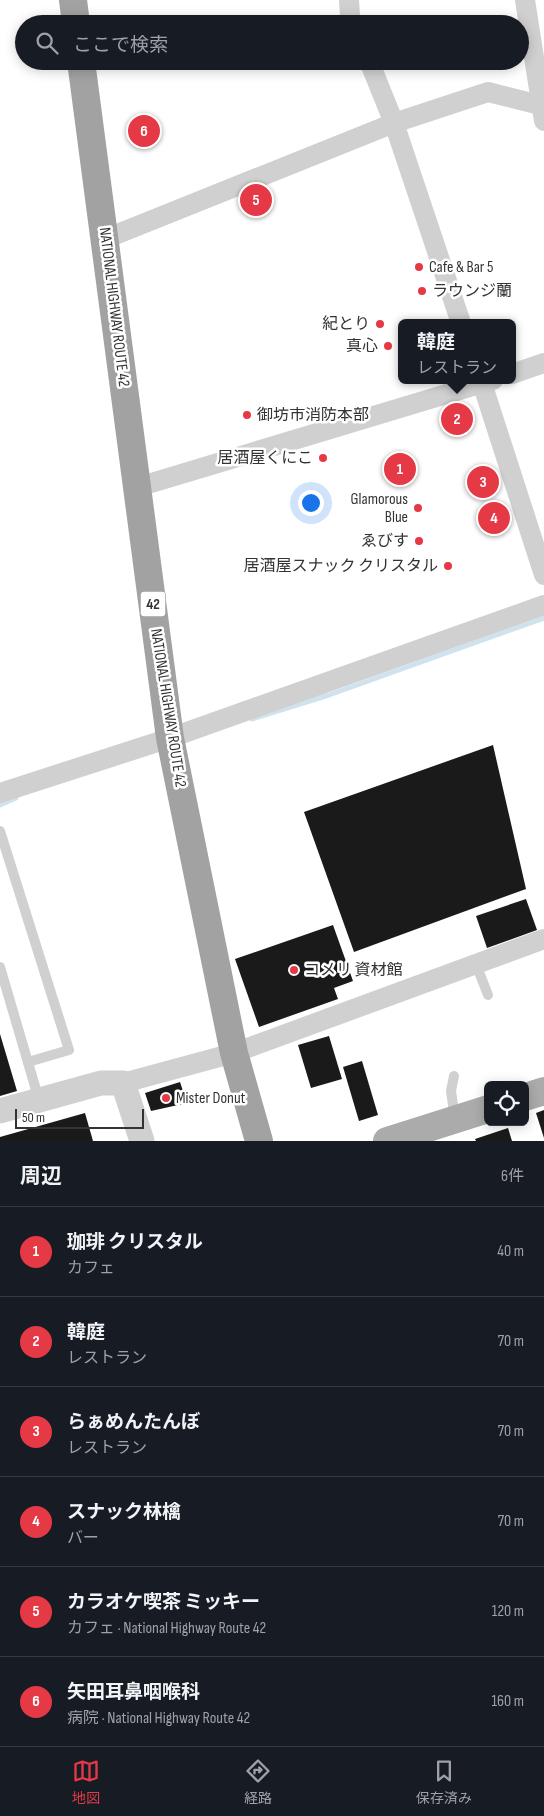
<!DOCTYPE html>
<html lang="ja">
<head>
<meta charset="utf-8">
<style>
  body { margin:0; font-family:"Sofia Sans Condensed","Noto Sans JP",sans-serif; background:#242831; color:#f1f3f6 }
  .controls { position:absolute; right:15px; bottom:15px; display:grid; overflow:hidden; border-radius:8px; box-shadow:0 2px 12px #0003 }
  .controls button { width:45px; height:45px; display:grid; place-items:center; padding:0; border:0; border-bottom:1px solid #363941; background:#171b24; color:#f1f3f6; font:25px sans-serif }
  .scale { position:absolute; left:15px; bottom:12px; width:129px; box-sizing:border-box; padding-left:5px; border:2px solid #333; border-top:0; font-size:14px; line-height:18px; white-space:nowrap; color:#333; -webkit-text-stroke:4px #fff; paint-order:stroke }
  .you { position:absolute; left:310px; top:502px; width:18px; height:18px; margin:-12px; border:4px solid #fff; border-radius:50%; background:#1a73e8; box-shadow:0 0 0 8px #1a73e833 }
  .badge { display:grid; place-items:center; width:32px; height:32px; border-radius:50%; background:#e63946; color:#fff; font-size:16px; font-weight:700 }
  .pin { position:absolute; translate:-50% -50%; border:2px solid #fff; box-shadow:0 1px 5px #0006 }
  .popup { position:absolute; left:398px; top:319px; width:118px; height:65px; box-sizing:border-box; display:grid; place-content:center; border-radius:8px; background:#171b24; filter:drop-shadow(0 1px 4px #0005); font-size:16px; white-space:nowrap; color:#9ea1a6 }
  .popup b { font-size:19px; color:#f1f3f6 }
  .popup::after { content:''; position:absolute; left:50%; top:100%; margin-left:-10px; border:10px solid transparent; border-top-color:#171b24 }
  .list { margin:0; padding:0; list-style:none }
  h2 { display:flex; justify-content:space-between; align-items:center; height:65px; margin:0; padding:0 20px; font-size:21px }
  h2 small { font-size:16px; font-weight:400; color:#9ea1a6 }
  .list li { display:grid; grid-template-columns:32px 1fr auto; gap:15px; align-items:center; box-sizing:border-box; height:90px; padding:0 20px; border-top:1px solid #363941 }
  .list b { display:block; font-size:19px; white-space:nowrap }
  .list p { margin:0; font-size:16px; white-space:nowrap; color:#9ea1a6 }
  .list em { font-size:16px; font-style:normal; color:#9ea1a6 }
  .icon { flex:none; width:28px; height:28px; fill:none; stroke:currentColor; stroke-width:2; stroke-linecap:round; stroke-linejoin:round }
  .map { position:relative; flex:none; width:544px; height:1141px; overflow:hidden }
  .search { position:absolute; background:#171b24; box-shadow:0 2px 12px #0003; left:15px; right:15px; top:15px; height:55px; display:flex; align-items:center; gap:12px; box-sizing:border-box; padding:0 18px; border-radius:28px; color:#9ea1a6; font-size:19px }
  .sheet { height:605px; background:#171b24 }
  nav { display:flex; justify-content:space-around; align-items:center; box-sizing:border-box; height:70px; border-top:1px solid #363941; background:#171b24; font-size:14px; color:#9ea1a6 }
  nav a { display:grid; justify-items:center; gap:2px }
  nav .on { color:#e63946 }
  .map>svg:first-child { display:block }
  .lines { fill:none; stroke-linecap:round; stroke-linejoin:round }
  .stream { stroke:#cfe2ee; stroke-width:5 }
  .building { fill:#1a1a1a }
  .service { stroke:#d0d0d0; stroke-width:10 }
  .minor { stroke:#d0d0d0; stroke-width:20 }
  .tertiary { stroke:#d0d0d0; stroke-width:25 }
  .primary { stroke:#ababab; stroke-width:28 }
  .trunk { stroke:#a2a2a2; stroke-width:28 }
  .poi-dot { fill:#e63946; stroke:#fff; stroke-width:2 }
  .labels { text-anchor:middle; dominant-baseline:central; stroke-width:5; stroke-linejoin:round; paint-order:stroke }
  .shield { fill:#fff; stroke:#707070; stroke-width:1 }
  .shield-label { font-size:15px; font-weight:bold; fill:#333 }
  .poi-label { font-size:16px; fill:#333; stroke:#fff; text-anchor:end }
  .street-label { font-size:16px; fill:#333; stroke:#fff }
</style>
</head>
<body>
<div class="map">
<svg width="544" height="1141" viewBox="0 0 544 1141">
  <rect width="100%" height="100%" fill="#fff"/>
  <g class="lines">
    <g class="stream">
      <path d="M252 719 329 695 544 618"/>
      <path d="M0 805 16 798"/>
    </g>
  </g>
  <g class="building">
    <path d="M493 745 526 889 354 952 304 812Z"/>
    <path d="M526 899 537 930 487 948 476 916Z"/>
    <path d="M333 925 353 981 334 988 338 999 259 1027 235 959Z"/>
    <path d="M0 1034 17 1091 0 1096Z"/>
    <path d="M329 1036 342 1079 311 1088 298 1045Z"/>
    <path d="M362 1061 378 1115 359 1121 343 1067Z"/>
    <path d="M180 1082 187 1103 151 1111 145 1093Z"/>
    <path d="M544 1110V1138L536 1113Z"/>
    <path d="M85 1113 93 1141H0V1137Z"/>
    <path d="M508 1128 512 1141H476L475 1139Z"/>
  </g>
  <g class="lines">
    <g class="service">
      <path d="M0 831 69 1050 28 1062"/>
      <path d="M476 964 488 995"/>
      <path d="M0 967 39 1100"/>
      <path d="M454 1076 451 1091 455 1119"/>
    </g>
    <g class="minor">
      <path d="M349 0 350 16 353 24"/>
      <path d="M525 0 544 121"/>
      <path d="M369 61 394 123 461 323"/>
      <path d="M105 239 394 123 488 92 544 106"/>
      <path d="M512 374 544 363"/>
      <path d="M481 380 544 575"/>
      <path d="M138 487 493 380"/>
      <path d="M0 793 170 738 544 605"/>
      <path d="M123 1083 234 1053 544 939"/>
    </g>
    <path class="tertiary" d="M0 1111 101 1083H123L142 1141"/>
    <g class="primary">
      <path d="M525 1097 544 1091"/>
      <path d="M387 1141 488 1109"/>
    </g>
    <g class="trunk">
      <path d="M73 0 76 24"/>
      <path d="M81 61 170 738 234 1053 259 1141"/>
    </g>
  </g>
  <g class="poi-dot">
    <circle cx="419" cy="267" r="5"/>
    <circle cx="422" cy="291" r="5"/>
    <circle cx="380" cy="324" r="5"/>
    <circle cx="388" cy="346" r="5"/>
    <circle cx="247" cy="415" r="5"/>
    <circle cx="323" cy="458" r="5"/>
    <circle cx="418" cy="508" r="5"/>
    <circle cx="419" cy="541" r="5"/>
    <circle cx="448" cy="566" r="5"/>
    <circle cx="294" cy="970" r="5"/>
    <circle cx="166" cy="1098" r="5"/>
  </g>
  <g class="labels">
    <rect class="shield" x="140.5" y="591.5" width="25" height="25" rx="4"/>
    <g class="shield-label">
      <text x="153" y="604">42</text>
    </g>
    <g class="poi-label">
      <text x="429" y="267" text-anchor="start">Cafe &amp; Bar 5</text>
      <text x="432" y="291" text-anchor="start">ラウンジ蘭</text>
      <text x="370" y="324">紀とり</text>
      <text x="378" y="346">真心</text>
      <text x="257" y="415" text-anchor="start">御坊市消防本部</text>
      <text x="313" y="458">居酒屋くにこ</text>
      <text x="408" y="499">Glamorous<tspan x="408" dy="18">Blue</tspan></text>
      <text x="409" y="541">ゑびす</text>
      <text x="438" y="566">居酒屋スナック クリスタル</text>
      <text x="304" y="970" text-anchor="start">コメリ 資材館</text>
      <text x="176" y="1098" text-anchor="start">Mister Donut</text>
    </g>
    <g class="street-label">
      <text transform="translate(114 307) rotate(83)">NATIONAL HIGHWAY ROUTE 42</text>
      <text transform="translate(168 708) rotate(81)">NATIONAL HIGHWAY ROUTE 42</text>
    </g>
  </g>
</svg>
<div class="controls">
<button><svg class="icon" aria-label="locate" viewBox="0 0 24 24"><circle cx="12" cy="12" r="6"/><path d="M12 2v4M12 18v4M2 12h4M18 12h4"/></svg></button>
</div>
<div class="scale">50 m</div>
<div class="you"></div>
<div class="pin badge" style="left:400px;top:469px">1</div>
<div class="pin badge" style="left:457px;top:419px">2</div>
<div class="popup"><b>韓庭</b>レストラン</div>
<div class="pin badge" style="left:483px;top:482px">3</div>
<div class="pin badge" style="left:494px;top:518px">4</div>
<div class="pin badge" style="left:256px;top:200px">5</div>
<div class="pin badge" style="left:144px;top:131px">6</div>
<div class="search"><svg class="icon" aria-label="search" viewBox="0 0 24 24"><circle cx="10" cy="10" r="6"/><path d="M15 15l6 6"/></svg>ここで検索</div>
</div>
<section class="sheet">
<h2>周辺<small>6件</small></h2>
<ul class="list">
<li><span class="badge">1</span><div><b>珈琲 クリスタル</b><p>カフェ</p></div><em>40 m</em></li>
<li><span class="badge">2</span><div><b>韓庭</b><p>レストラン</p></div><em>70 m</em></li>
<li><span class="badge">3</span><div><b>らぁめんたんぼ</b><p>レストラン</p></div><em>70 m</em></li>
<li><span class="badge">4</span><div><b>スナック林檎</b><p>バー</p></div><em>70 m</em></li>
<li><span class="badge">5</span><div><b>カラオケ喫茶 ミッキー</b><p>カフェ · National Highway Route 42</p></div><em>120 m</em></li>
<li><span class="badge">6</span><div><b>矢田耳鼻咽喉科</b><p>病院 · National Highway Route 42</p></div><em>160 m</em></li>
</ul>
</section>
<nav>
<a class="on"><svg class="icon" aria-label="map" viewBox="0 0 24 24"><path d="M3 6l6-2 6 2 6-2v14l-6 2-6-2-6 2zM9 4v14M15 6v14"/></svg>地図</a>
<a><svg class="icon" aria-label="directions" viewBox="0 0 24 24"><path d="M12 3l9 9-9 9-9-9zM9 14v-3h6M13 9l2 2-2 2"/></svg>経路</a>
<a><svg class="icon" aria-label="saved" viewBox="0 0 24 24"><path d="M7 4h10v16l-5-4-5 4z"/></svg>保存済み</a>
</nav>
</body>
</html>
